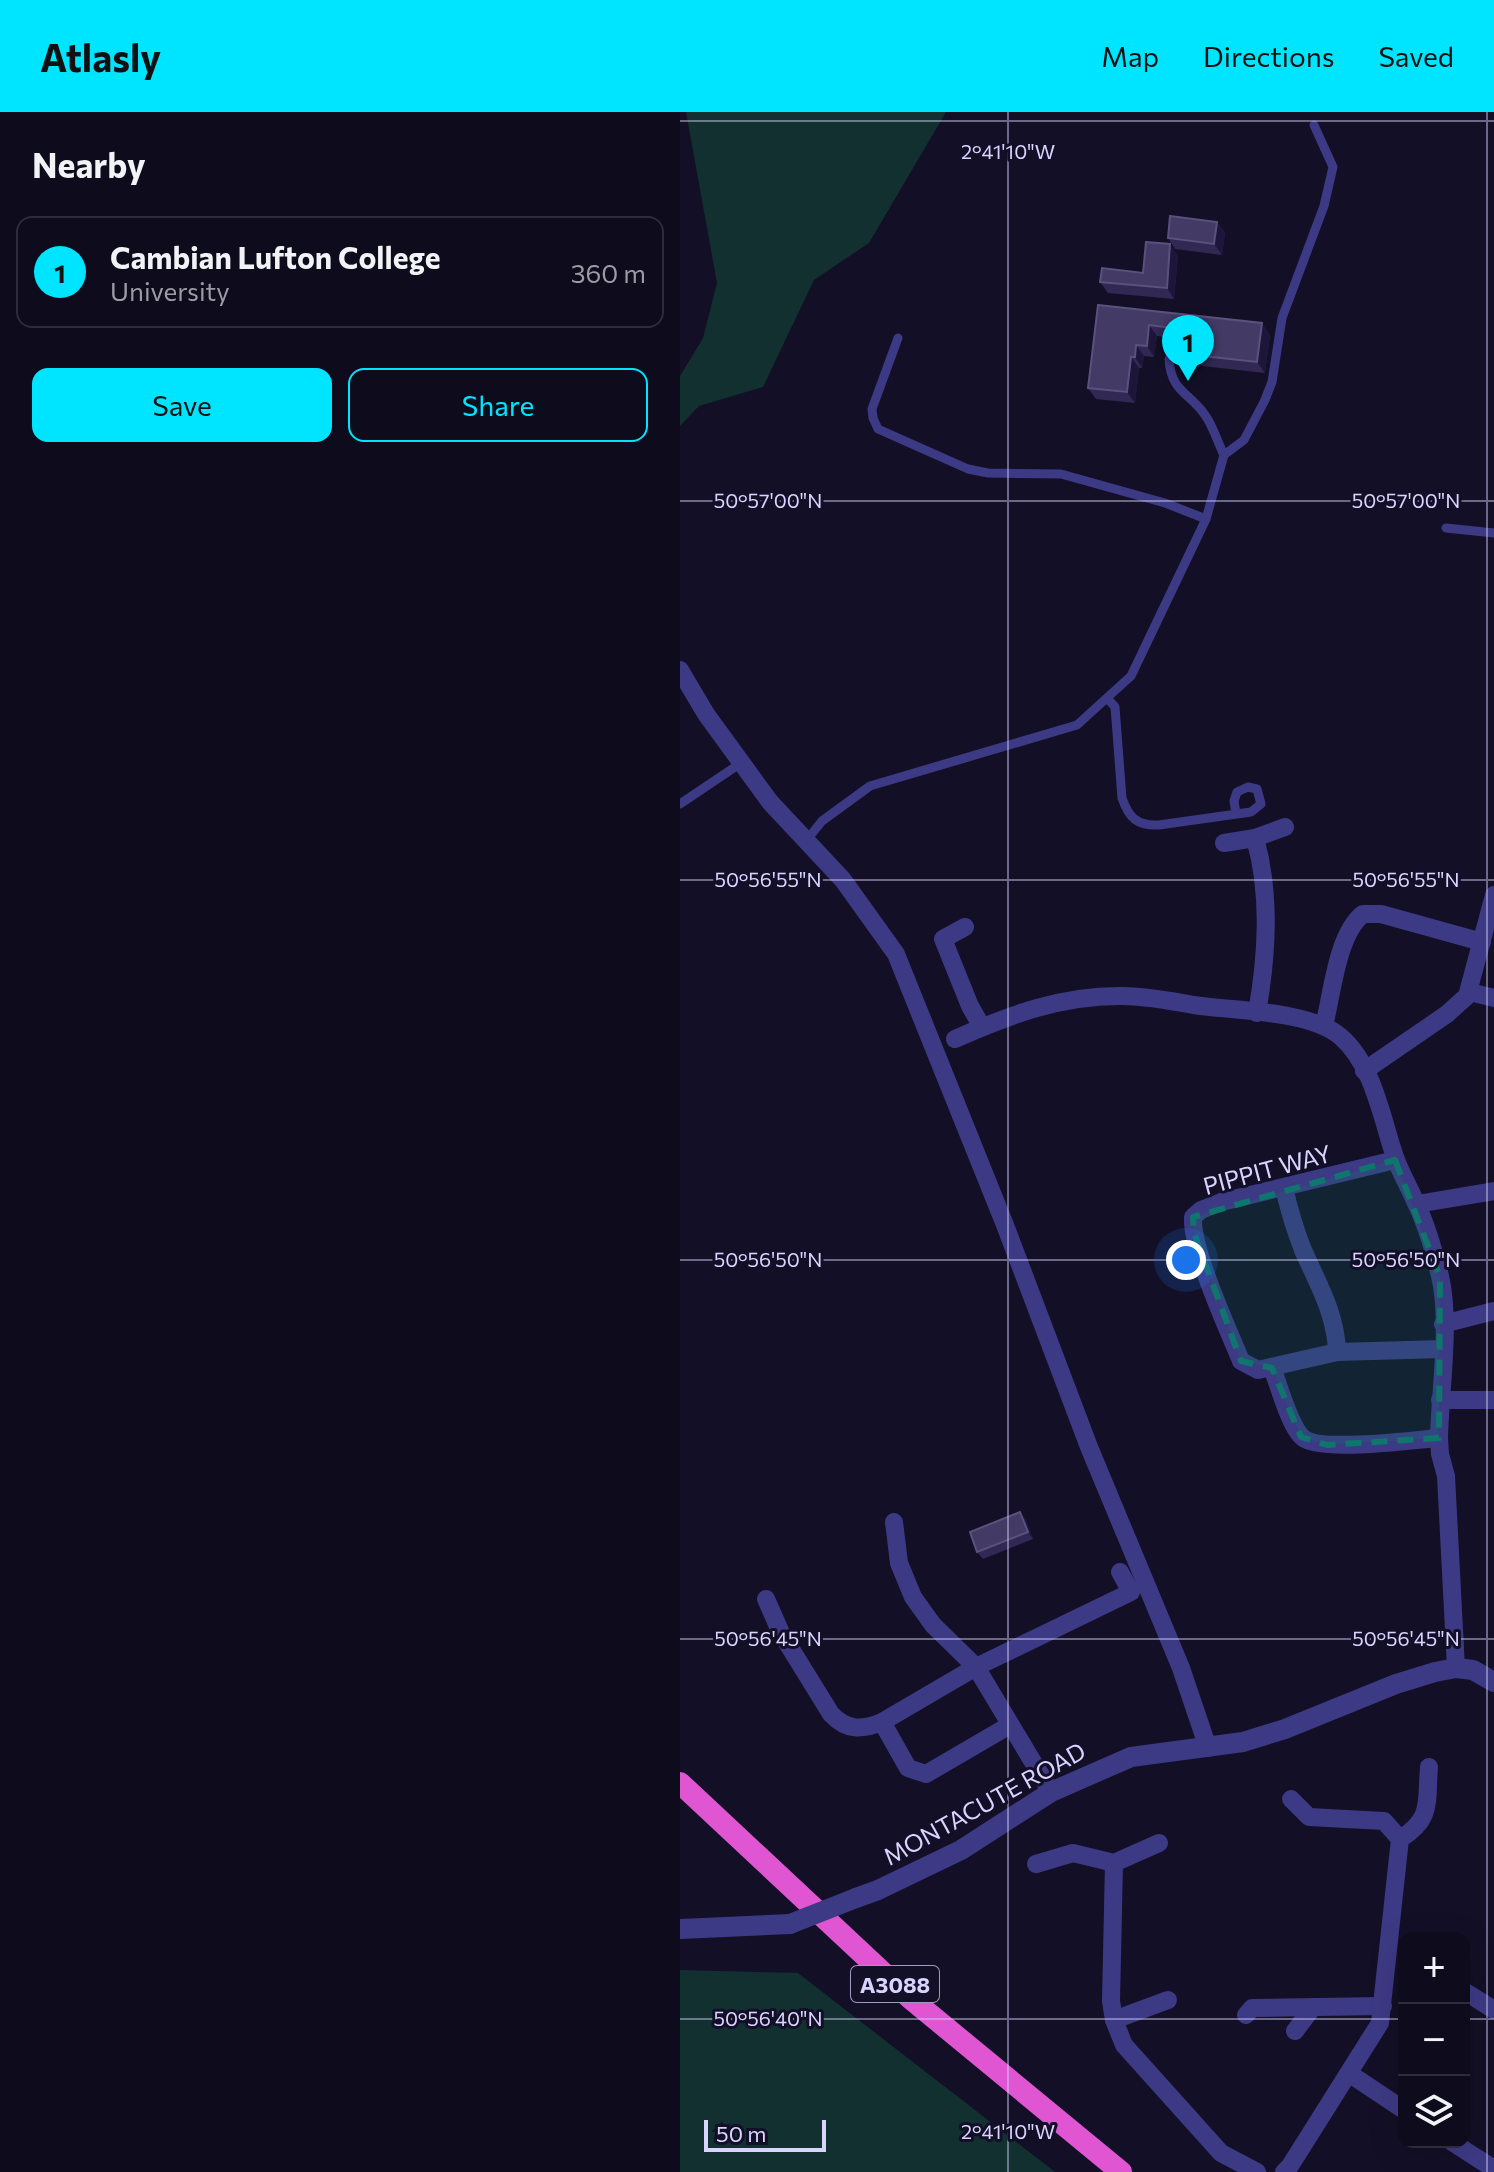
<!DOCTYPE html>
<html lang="en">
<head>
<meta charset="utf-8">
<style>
  body { margin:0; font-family:Commissioner,sans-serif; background:#1c1929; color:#f1f3f6 }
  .controls { position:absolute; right:24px; bottom:24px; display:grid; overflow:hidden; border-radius:16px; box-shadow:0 8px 32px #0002 }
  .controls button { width:72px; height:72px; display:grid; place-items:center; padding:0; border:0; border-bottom:2px solid #2e2b3b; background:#0e0b1c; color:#f1f3f6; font:40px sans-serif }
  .scale { position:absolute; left:24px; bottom:20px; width:122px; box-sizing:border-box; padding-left:8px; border:4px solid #d9d4ff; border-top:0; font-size:22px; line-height:28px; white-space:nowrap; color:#d9d4ff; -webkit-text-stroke:6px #130f26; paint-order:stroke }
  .you { position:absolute; left:506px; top:1148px; width:28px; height:28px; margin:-20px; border:6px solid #fff; border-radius:50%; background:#1a73e8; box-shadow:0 0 0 12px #1a73e833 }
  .badge { display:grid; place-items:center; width:52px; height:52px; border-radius:50%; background:#00e5ff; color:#111; font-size:26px; font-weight:700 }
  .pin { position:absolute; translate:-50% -66px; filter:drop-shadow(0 2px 4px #0008) }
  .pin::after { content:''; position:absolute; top:42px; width:28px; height:24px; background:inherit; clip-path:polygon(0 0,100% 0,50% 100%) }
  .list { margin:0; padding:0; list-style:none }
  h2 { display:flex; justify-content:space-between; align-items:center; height:104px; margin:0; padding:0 32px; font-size:34px }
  h2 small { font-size:26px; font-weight:400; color:#9b9ba3 }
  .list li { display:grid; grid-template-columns:52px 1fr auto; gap:24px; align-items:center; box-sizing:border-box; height:112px; margin:0 16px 16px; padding:0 16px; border:2px solid #2e2b3b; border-radius:16px }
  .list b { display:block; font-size:30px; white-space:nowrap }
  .list p { margin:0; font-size:26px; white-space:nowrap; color:#9b9ba3 }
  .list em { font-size:26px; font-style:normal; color:#9b9ba3 }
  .actions { display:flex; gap:16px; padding:24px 32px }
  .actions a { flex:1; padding:18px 0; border:2px solid #00e5ff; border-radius:16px; text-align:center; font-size:28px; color:#00e5ff }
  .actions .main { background:#00e5ff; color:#111 }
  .icon { flex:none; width:44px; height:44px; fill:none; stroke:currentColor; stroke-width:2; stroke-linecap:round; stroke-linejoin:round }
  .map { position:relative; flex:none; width:814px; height:2060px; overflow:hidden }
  header { display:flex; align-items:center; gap:48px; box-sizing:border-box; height:112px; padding:0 40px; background:#00e5ff; color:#111 }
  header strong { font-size:38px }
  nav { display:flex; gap:44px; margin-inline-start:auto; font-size:28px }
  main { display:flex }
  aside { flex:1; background:#0e0b1c }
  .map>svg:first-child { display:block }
  .green { fill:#12302f }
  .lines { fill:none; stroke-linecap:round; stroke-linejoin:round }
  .service { stroke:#3d3a85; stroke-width:9 }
  .minor { stroke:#3d3a85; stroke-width:18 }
  .tertiary { stroke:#3d3a85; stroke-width:20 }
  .trunk { stroke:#e055d1; stroke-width:22 }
  .tertiary-bridge { stroke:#3d3a85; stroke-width:20 }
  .wall { fill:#312854 }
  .shaded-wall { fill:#1d163a }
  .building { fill:#433a66; stroke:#5a527e; stroke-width:2 }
  .marked { fill:#0f766e; fill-opacity:0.2; stroke:#0f766e; stroke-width:6; stroke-dasharray:16 10; stroke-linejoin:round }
  .ticks { fill:none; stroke:#d9d4ff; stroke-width:2; stroke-opacity:0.45 }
  .labels { text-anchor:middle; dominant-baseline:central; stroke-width:6; stroke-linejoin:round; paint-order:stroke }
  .shield { fill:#130f26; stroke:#9e99be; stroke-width:2 }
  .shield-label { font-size:22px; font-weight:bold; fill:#d9d4ff }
  .street-label { font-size:24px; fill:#d9d4ff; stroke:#130f26 }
  .ticks-label { font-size:20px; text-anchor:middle; fill:#d9d4ff; stroke:#130f26; stroke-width:6; stroke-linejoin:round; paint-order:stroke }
</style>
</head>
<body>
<header>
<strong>Atlasly</strong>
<nav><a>Map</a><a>Directions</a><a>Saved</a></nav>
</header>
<main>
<aside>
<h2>Nearby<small></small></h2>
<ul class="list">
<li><span class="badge">1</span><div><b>Cambian Lufton College</b><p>University</p></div><em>360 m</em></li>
</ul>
<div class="actions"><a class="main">Save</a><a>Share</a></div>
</aside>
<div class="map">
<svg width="814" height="2060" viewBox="0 0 814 2060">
  <rect width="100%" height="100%" fill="#130f26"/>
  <g class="green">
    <path d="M6 0H266L189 131 134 168 83 275 19 294 0 314V264L23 226 37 171Z"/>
    <path d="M0 1858 118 1861 375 2060H0Z"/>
  </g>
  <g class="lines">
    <g class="service">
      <path d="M218 226 192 297 193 306 198 317 288 357 308 361 381 362 485 391 526 407"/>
      <path d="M544 343 564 328 585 288 592 270 602 206 644 94 653 55 634 13"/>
      <path d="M766 416 814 421"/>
      <path d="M427 586 435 595 442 686C449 706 457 714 479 713L571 700 581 692 577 677 568 675 557 680 554 689 556 702"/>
      <path d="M0 692 61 651"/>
      <path d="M126 729 142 709 190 674 397 613 451 564 526 407 544 343C538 331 533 314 525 303 509 280 491 280 489 247"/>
    </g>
    <g class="minor">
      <path d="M0 558 26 602 90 690 163 768 216 842 325 1113 409 1335 501 1556 528 1636"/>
      <path d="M575 726C591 783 587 843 577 901"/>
      <path d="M544 731 575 726 605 715"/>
      <path d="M285 815 263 827 290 894 302 915"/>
      <path d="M790 880 814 886"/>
      <path d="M644 914C652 883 657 822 683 802H701L802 830"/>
      <path d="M275 927C329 903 382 883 443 884 468 884 495 890 521 894 559 899 631 899 661 925 692 952 701 1002 713 1039 718 1057 728 1072 735 1089 746 1111 754 1139 760 1164 771 1211 760 1277 759 1326L760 1342 766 1364 776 1556"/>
      <path d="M684 959 767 902 787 884 814 783"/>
      <path d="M715 1048 541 1090 521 1098 513 1105C511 1137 548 1217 561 1249L578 1258 657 1240 763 1237"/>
      <path d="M604 1076C609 1097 615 1118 623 1138 638 1172 656 1202 657 1240"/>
      <path d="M737 1092 814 1079"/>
      <path d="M763 1212 814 1199"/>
      <path d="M592 1256C599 1273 609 1313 622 1325 638 1341 733 1328 759 1326"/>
      <path d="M760 1288H814"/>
      <path d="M214 1410 219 1451 233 1485 253 1513 296 1555 371 1680"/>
      <path d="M86 1487 101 1521 151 1602C167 1619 182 1618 202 1610L296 1555 451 1480 440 1460"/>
      <path d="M202 1610 228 1656 246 1662 330 1613"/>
      <path d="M611 1687 629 1705 704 1709 720 1727"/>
      <path d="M434 1751 431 1889 434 1908 444 1933 541 2041 577 2060"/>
      <path d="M356 1752 393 1741 434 1751 479 1731"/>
      <path d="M784 1879 814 1898"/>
      <path d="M566 1903 572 1896 703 1894"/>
      <path d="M434 1908 488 1888"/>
      <path d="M615 1919 633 1895"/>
      <path d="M670 1962 724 1998"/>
      <path d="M772 2030 814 2057"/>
      <path d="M604 2060 610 2054 700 1911 720 1727C753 1707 746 1690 749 1655"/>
    </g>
    <g class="tertiary">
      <path d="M176 1786 198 1778 281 1738 371 1680 451 1645 563 1630 605 1617 716 1572 755 1560 776 1556 793 1558 814 1570"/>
      <path d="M0 1817 110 1812"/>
    </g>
    <path class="trunk" d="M0 1671 230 1886 441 2060"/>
    <path class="tertiary-bridge" d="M110 1812 176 1786"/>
  </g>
  <g class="wall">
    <path d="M537 110 545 121 542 143 495 137 488 126Z"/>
    <path d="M498 143 494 187 428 181 420 170 463 161Z"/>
    <path d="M418 193 590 222 585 261 522 254 514 243 515 229 477 224 474 245 464 244 462 256H459L455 291 416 287 408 276Z"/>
    <path d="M340 1400 346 1408 353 1427 303 1447 297 1440Z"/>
  </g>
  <g class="shaded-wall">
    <path d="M537 110 545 121 542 143 534 132Z"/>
    <path d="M490 132 498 143 494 187 487 176Z"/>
    <path d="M582 211 590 222 585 261 577 250Z"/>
    <path d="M469 213 477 224 474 245 467 234Z"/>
    <path d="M456 233 464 244 462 256 455 245Z"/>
    <path d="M451 245 459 256 455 291 447 280Z"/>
    <path d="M340 1400 346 1408 353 1427 348 1420Z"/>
  </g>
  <g class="building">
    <path d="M490 104 537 110 534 132 488 126Z"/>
    <path d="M466 130 490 132 487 176 420 170 422 156 463 161Z"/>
    <path d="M418 193 582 211 577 250 514 243 517 219 469 213 467 234 456 233 455 245H451L447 280 408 276Z"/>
    <path d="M340 1400 348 1420 297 1440 290 1420Z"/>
  </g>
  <path class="marked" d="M715 1048 760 1165 759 1326 647 1333 621 1325 592 1256 561 1249 514 1121 513 1105Z"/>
  <path class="ticks" d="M328 0V2060M807 0V2060M0 9H814M0 389H814M0 768H814M0 1148H814M0 1527H814M0 1907H724M784 1907H814"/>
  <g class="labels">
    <rect class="shield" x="171" y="1854" width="88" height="36" rx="6"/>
    <g class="shield-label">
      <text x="215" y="1872">A3088</text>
    </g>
    <g class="street-label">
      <text transform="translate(587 1057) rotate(-15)">PIPPIT WAY</text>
      <text transform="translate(304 1691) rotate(-29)">MONTACUTE ROAD</text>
    </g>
  </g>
  <g class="ticks-label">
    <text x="328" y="47">2°41'10"W</text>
    <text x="88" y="396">50°57'00"N</text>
    <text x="726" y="396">50°57'00"N</text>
    <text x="88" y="775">50°56'55"N</text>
    <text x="726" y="775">50°56'55"N</text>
    <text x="88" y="1155">50°56'50"N</text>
    <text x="726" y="1155">50°56'50"N</text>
    <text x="88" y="1534">50°56'45"N</text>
    <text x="726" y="1534">50°56'45"N</text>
    <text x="88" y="1914">50°56'40"N</text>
    <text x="328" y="2027">2°41'10"W</text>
  </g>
</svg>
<div class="controls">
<button>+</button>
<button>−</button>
<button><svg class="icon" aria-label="layers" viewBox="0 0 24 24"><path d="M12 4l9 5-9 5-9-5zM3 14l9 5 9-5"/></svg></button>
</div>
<div class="scale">50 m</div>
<div class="you"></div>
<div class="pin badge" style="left:508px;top:269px">1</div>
</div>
</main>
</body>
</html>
